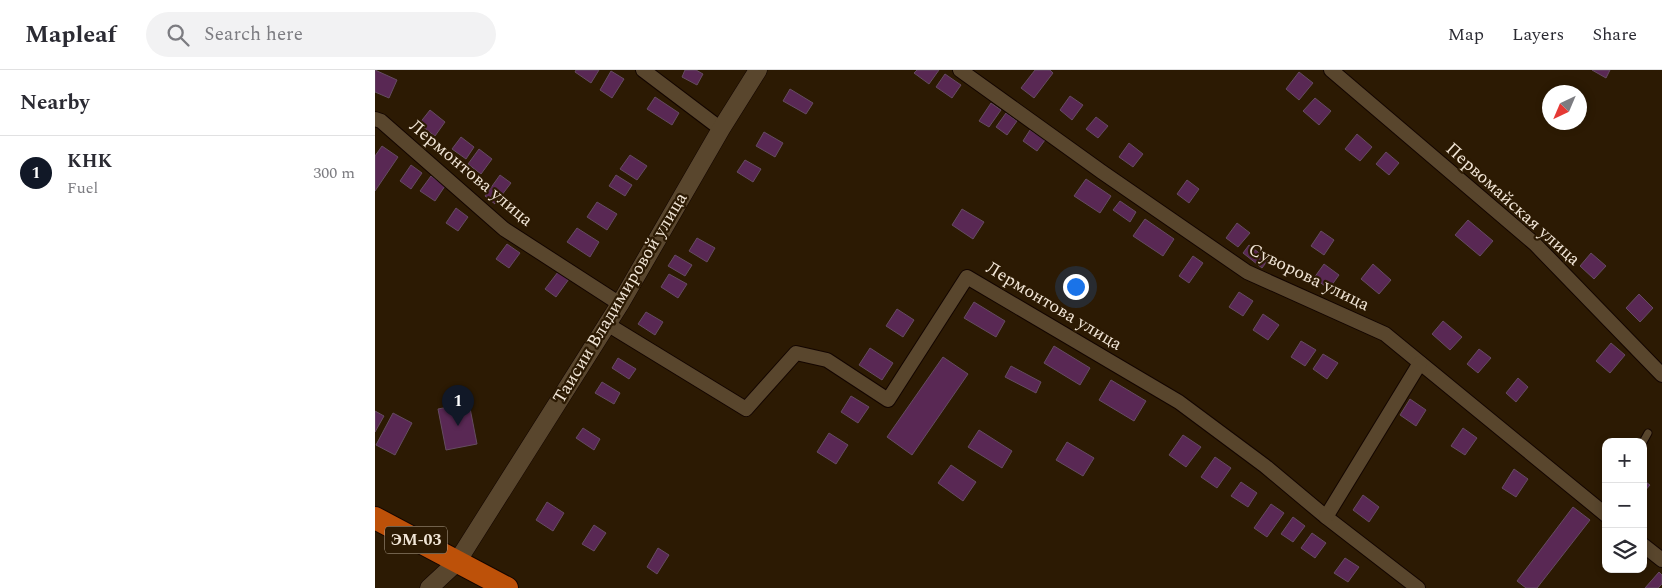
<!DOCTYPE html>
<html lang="en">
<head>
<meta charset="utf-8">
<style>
  body { margin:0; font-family:Spectral,serif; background:#f2f2f3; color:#2b2b33 }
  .controls { position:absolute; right:15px; bottom:15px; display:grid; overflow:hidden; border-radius:10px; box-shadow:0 2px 8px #0003 }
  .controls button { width:45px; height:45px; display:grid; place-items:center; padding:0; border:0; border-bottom:1px solid #e1e1e2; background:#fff; color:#2b2b33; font:25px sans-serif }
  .compass { position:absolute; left:1167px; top:15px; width:45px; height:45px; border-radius:50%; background:#fff; box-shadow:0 2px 8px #0003; rotate:224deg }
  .you { position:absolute; left:700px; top:216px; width:18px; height:18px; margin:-12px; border:4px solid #fff; border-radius:50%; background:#1a73e8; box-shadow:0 0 0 8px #1a73e833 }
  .badge { display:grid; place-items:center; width:32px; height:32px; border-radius:50%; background:#111827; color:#fff; font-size:16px; font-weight:700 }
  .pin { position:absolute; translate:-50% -41px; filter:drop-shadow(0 1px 2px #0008) }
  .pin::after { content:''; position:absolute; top:26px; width:18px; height:15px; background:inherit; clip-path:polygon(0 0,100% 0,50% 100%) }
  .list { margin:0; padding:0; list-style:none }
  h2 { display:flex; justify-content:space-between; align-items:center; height:65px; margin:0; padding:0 20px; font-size:21px }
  h2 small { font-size:16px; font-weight:400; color:#7c7c81 }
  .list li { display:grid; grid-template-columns:32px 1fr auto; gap:15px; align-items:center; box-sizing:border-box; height:75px; padding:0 20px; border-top:1px solid #e1e1e2 }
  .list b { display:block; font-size:19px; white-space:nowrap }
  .list p { margin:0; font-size:16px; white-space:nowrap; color:#7c7c81 }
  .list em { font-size:16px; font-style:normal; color:#7c7c81 }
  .icon { flex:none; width:28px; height:28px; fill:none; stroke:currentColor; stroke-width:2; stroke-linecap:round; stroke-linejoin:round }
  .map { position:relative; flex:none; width:1287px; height:518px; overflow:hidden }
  header { display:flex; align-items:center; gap:30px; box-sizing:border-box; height:70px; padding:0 25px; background:#fff; border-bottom:1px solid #e1e1e2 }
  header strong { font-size:24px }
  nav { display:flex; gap:28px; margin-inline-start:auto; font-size:18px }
  .search { width:350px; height:45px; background:#f2f2f3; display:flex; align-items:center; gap:12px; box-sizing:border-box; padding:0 18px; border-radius:28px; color:#7c7c81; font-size:19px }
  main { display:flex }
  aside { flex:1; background:#fff }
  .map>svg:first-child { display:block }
  .building { fill:#592854; stroke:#654c61 }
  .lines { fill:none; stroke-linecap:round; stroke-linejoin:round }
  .service-casing { stroke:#130500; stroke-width:9 }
  .minor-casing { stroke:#130500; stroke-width:16 }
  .tertiary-casing { stroke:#130500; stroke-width:19 }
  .trunk-casing { stroke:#130500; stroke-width:24 }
  .service { stroke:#59462d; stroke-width:7 }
  .minor { stroke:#59462d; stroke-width:14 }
  .tertiary { stroke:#59462d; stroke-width:18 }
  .trunk { stroke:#bd5109; stroke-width:22 }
  .labels { text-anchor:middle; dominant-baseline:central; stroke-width:4.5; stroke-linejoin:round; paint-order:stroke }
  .shield { fill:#2c1a03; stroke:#b6a897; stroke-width:1 }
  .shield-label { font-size:16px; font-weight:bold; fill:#f1e5d6 }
  .street-label { font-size:18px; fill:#f1e5d6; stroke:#2c1a03 }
</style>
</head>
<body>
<header>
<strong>Mapleaf</strong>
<div class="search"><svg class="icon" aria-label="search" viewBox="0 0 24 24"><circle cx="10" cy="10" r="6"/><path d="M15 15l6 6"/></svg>Search here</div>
<nav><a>Map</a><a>Layers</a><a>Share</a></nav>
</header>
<main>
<aside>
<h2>Nearby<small></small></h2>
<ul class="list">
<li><span class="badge">1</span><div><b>КНК</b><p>Fuel</p></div><em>300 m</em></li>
</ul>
</aside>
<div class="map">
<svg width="1287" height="518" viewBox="0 0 1287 518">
  <rect width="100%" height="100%" fill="#2c1a03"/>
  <g class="building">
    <path d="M0 0 22 10 14 28 0 22Z"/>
    <path d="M201 0H224L216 13 200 2Z"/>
    <path d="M310 0H321L328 4 322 15 307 7Z"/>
    <path d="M542 0H564L554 14 539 3Z"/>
    <path d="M660 0H675L678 3 659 28 646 18Z"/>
    <path d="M1217 0H1235L1231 8Z"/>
    <path d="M236 1 249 9 237 28 225 20Z"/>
    <path d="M924 2 938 13 924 30 911 19Z"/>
    <path d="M570 4 586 15 577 28 561 17Z"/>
    <path d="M415 19 438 33 431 44 408 31Z"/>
    <path d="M695 26 708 35 697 50 685 40Z"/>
    <path d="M280 27 304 43 297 55 272 39Z"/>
    <path d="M940 28 956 41 944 55 928 41Z"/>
    <path d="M616 33 626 40 614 57 604 51Z"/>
    <path d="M55 40 70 52 60 66 44 54Z"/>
    <path d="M631 43 642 51 632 65 621 57Z"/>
    <path d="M721 47 733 56 723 68 711 59Z"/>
    <path d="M655 60 670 70 662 81 648 71Z"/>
    <path d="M389 62 408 73 400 87 381 76Z"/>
    <path d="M982 64 997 77 985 91 970 79Z"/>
    <path d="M86 67 99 77 91 89 77 79Z"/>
    <path d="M754 73 768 84 758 97 744 87Z"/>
    <path d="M7 76 23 87 0 121V86Z"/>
    <path d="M104 79 117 89 106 104 93 94Z"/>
    <path d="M1011 82 1024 93 1014 105 1001 94Z"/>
    <path d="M255 85 272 96 262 110 245 99Z"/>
    <path d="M370 90 386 99 378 112 362 102Z"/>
    <path d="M36 95 47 103 36 119 25 111Z"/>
    <path d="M125 105 136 113 120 134 110 126Z"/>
    <path d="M241 105 257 115 250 126 234 116Z"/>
    <path d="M56 106 70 116 60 131 45 121Z"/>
    <path d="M711 109 736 126 725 143 699 126Z"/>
    <path d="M812 110 824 119 814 133 802 124Z"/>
    <path d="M745 131 761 142 755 152 738 140Z"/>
    <path d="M222 132 242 144 232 160 212 147Z"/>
    <path d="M81 138 93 147 83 161 71 153Z"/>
    <path d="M587 139 609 152 598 169 577 155Z"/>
    <path d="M770 149 799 169 788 186 758 166Z"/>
    <path d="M1093 150 1118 171 1105 186 1080 165Z"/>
    <path d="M862 153 875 163 863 177 851 168Z"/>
    <path d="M202 158 224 172 215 187 192 172Z"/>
    <path d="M946 161 959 170 949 185 936 176Z"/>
    <path d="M322 168 340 178 332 192 314 181Z"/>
    <path d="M132 174 145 183 134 198 121 189Z"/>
    <path d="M874 175 893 190 887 198 868 183Z"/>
    <path d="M1216 183 1231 196 1219 209 1205 196Z"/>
    <path d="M300 185 317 195 310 206 293 196Z"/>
    <path d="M818 186 828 193 814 213 804 206Z"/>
    <path d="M949 194 964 205 954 219 939 208Z"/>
    <path d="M998 194 1016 210 1004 224 986 209Z"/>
    <path d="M183 202 194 209 181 227 170 219Z"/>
    <path d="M294 204 312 214 303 228 286 217Z"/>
    <path d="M864 222 878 231 868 246 854 237Z"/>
    <path d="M1264 224 1278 238 1265 252 1251 238Z"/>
    <path d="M599 232 630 251 621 267 589 248Z"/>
    <path d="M522 239 539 250 528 267 511 256Z"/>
    <path d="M271 242 288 252 280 265 263 254Z"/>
    <path d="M888 244 904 255 893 270 878 260Z"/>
    <path d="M1068 251 1087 267 1075 280 1057 264Z"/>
    <path d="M926 271 941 280 930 296 916 287Z"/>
    <path d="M1236 273 1250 285 1235 303 1221 291Z"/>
    <path d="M679 276 715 298 705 315 669 293Z"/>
    <path d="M495 278 518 293 507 310 484 295Z"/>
    <path d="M1104 279 1116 288 1103 303 1092 294Z"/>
    <path d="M948 284 963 293 952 309 938 299Z"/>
    <path d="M568 287 593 304 537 385 512 367Z"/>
    <path d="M243 288 261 299 254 309 237 298Z"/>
    <path d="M636 296 666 312 661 323 630 307Z"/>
    <path d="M1143 308 1153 317 1141 332 1131 323Z"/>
    <path d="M736 310 771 331 759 351 724 330Z"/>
    <path d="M227 312 245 323 239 334 220 323Z"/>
    <path d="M476 326 494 337 483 353 466 342Z"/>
    <path d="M1035 329 1051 340 1041 356 1025 345Z"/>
    <path d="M94 333 102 374 71 380 63 339Z"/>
    <path d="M0 341 9 346 0 362Z"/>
    <path d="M18 343 37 353 20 385 1 375Z"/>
    <path d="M208 358 225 369 219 380 201 368Z"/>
    <path d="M1088 358 1102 368 1090 385 1076 376Z"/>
    <path d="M604 360 637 381 627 398 593 377Z"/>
    <path d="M454 363 473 375 461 394 442 382Z"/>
    <path d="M808 365 826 377 811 397 794 385Z"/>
    <path d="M692 372 719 388 708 406 681 390Z"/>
    <path d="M840 387 856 398 842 418 826 407Z"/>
    <path d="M576 395 601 412 588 431 563 413Z"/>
    <path d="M1139 399 1153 409 1141 427 1127 418Z"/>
    <path d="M1268 410 1275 415 1268 423Z"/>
    <path d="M866 412 882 423 873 437 856 426Z"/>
    <path d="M988 425 1004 437 994 452 978 440Z"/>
    <path d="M172 432 189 443 178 461 161 450Z"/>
    <path d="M896 434 909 443 892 467 879 458Z"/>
    <path d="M1198 437 1215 450 1162 518H1151L1142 511Z"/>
    <path d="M918 447 930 456 918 472 906 464Z"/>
    <path d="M219 455 231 463 219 481 207 474Z"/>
    <path d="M937 463 951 473 940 488 926 478Z"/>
    <path d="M283 478 294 485 282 504 272 497Z"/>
    <path d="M970 488 984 497 973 512 959 503Z"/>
    <path d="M1284 502 1287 505V514L1283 518H1270Z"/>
  </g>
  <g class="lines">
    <defs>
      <path id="service" d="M1268 372 1273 363"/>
      <g id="minor">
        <path d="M268 0 346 59"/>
        <path d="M585 0 727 102 872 202 1010 264 1231 445"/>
        <path d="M956 0 1160 174 1287 305"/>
        <path d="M0 49 6 51 129 159 245 234"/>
        <path d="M232 254 371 339 421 283 452 290 513 330 592 207 804 332 890 396 951 447 1043 518"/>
        <path d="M951 447 1045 293"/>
        <path d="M1268 475 1287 490"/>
      </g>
      <path id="tertiary" d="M54 518 82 492 245 234 346 59 383 0"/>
      <path id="trunk" d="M0 448 132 518"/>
    </defs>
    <use href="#service" class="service-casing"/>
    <use href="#minor" class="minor-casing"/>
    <use href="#tertiary" class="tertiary-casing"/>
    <use href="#trunk" class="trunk-casing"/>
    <use href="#service" class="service"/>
    <use href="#minor" class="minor"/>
    <use href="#tertiary" class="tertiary"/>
    <use href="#trunk" class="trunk"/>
  </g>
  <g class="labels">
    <rect class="shield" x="10" y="456.5" width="62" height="27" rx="4"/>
    <g class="shield-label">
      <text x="41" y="470">ЭМ-03</text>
    </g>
    <g class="street-label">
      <text transform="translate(96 103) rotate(40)">Лермонтова улица</text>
      <text transform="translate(1138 134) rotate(42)">Первомайская улица</text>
      <text transform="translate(934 207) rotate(26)">Суворова улица</text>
      <text transform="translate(245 228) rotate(-59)">Таисии Владимировой улица</text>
      <text transform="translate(679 236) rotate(31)">Лермонтова улица</text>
    </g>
  </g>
</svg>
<div class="controls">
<button>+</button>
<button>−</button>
<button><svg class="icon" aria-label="layers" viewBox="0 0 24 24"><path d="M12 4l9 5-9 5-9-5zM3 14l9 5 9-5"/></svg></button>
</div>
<svg class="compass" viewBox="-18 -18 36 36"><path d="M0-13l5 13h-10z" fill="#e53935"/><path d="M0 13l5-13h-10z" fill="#7c7c81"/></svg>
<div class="you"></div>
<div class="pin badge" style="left:83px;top:356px">1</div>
</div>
</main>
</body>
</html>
